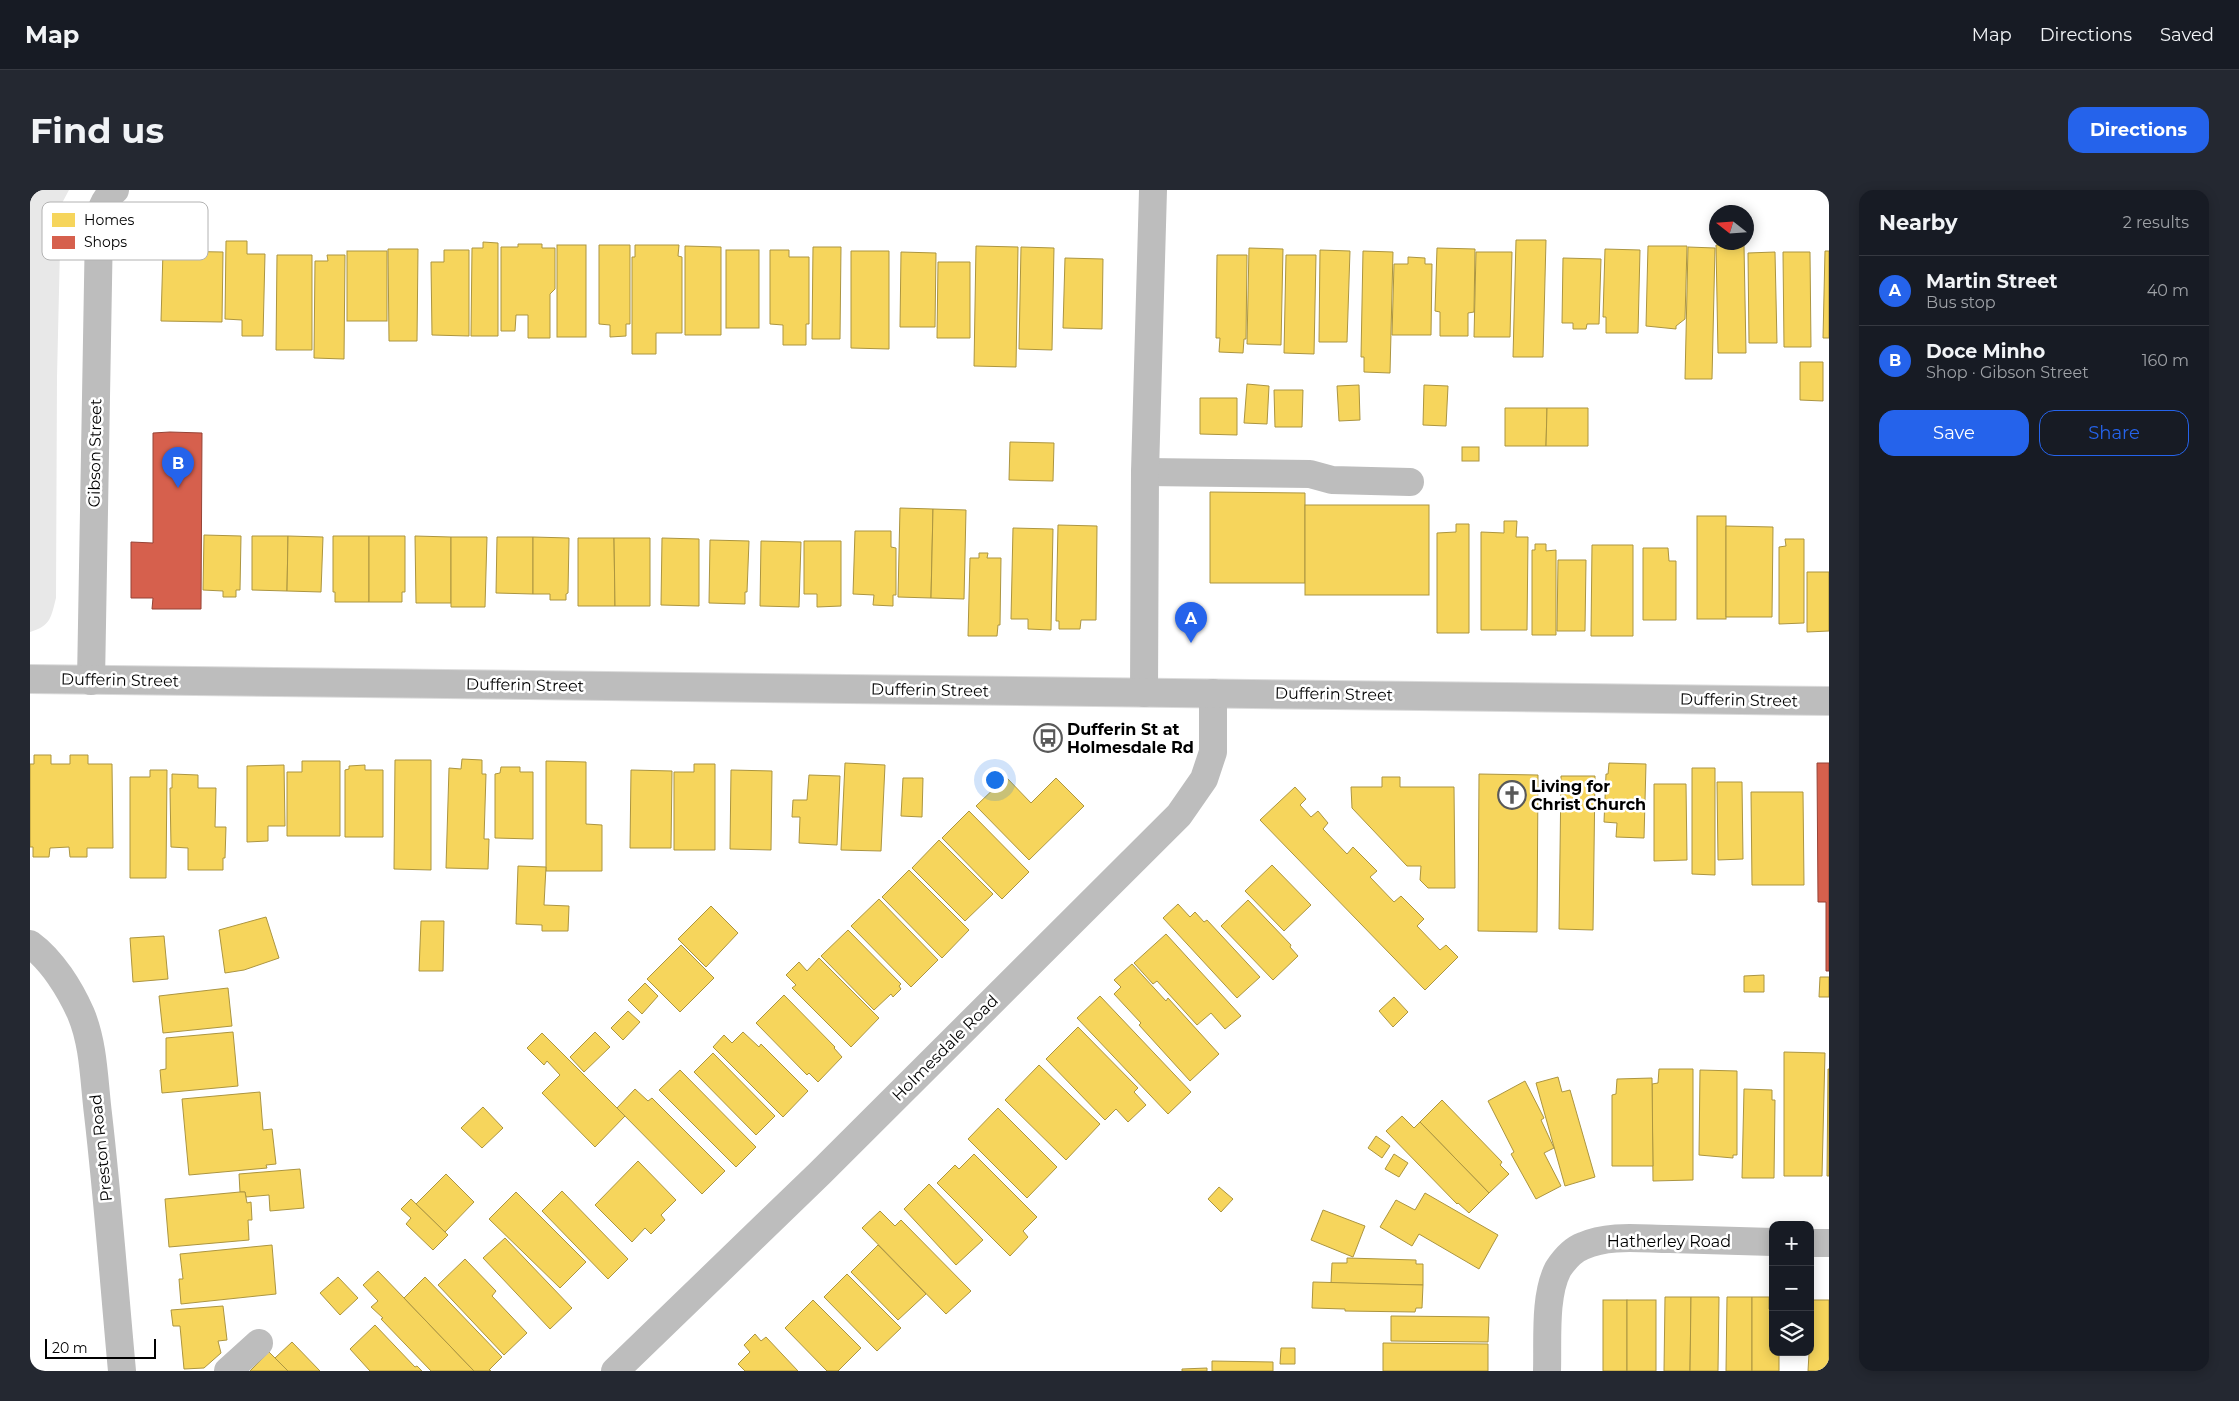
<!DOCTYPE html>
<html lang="en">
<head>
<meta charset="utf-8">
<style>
  body { margin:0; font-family:Montserrat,sans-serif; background:#242831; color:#f1f3f6 }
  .controls { position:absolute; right:15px; bottom:15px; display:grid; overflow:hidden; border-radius:10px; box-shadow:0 2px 12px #0003 }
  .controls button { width:45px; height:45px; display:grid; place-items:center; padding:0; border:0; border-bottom:1px solid #363941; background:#171b24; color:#f1f3f6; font:25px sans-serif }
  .compass { position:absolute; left:1679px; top:15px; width:45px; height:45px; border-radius:50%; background:#171b24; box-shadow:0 2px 12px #0003; rotate:287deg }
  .scale { position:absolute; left:15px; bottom:12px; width:111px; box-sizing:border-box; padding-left:5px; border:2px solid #000; border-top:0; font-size:14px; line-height:18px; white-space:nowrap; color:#000; -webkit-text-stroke:4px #fff; paint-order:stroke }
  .you { position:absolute; left:964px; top:589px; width:18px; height:18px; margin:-12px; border:4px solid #fff; border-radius:50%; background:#1a73e8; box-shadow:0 0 0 8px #1a73e833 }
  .badge { display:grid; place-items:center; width:32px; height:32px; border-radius:50%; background:#2563eb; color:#fff; font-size:16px; font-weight:700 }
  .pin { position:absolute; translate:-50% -41px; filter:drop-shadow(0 1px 2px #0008) }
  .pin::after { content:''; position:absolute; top:26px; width:18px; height:15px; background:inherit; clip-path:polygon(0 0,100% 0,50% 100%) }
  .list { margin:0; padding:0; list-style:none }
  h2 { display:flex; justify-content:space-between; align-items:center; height:65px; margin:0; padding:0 20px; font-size:21px }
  h2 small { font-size:16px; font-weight:400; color:#9ea1a6 }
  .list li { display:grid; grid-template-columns:32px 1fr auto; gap:15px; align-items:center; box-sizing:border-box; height:70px; padding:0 20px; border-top:1px solid #363941 }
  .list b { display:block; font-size:19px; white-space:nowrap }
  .list p { margin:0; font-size:16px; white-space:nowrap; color:#9ea1a6 }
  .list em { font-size:16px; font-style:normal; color:#9ea1a6 }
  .actions { display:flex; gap:10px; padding:15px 20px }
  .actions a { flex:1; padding:11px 0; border:1px solid #2563eb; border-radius:15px; text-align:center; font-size:18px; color:#2563eb }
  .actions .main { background:#2563eb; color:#fff }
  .icon { flex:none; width:28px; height:28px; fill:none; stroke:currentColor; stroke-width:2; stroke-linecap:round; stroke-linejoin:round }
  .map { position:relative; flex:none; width:1799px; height:1181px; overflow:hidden; border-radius:15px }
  header { display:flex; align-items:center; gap:30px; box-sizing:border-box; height:70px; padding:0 25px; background:#171b24; border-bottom:1px solid #363941 }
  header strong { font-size:24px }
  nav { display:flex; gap:28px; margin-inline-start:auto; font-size:18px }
  .intro { display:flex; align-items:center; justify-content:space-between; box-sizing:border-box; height:120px; padding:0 30px }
  h1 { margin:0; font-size:35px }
  .button { padding:12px 22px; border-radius:15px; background:#2563eb; color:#fff; font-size:18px; font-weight:700 }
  main { display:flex; gap:30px; padding:0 30px }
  aside { flex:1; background:#171b24; border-radius:15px; box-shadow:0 2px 12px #0003 }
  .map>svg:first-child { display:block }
  .green { fill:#e8e8e8 }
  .homes { fill:#f6d55c; stroke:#ac9540 }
  .shops { fill:#d6604d; stroke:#964336 }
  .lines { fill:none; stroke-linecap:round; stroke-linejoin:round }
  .major-casing { stroke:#dbdbdb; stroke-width:30 }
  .minor { stroke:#bdbdbd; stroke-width:28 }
  .major { stroke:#bdbdbd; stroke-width:28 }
  .labels { text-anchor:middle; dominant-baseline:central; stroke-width:5; stroke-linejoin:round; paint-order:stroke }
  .street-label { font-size:16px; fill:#000; stroke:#fff }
  .poi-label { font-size:16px; font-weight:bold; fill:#000; stroke:#fff; text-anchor:start }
  .key { fill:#fff; stroke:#b2b2b2; stroke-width:1 }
  .key-label { font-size:14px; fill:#000 }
</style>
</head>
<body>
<header>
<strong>Map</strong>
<nav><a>Map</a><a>Directions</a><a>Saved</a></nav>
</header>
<div class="intro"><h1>Find us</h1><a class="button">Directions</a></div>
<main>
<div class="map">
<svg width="1799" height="1181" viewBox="0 0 1799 1181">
  <rect width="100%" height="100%" fill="#fff"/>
  <path class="green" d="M0 0H39L31 15 27 187 26 408C21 427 21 436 0 442Z"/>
  <g class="homes">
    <path d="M1486 50H1516L1513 167H1483Z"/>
    <path d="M196 51H217V64H235L233 146H212V130L195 129Z"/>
    <path d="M453 52 468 53V146H441L442 58H453Z"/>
    <path d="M488 54H512V58H525V99L520 104V148H498V125H486L485 141H471V57H488Z"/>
    <rect x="527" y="55" width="29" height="92"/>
    <path d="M569 55H600V134H596V146L580 147V135L569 134Z"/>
    <path d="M605 55H649L648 66 652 67V143H626V164H602V67H605Z"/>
    <path d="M1686 55H1714L1716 163H1688Z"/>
    <path d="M655 56 691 57V145H655Z"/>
    <path d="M946 56 988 57 986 177 944 176Z"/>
    <path d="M1618 56H1657L1655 129 1646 136V139L1616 136Z"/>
    <path d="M783 57H811L810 149H782Z"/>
    <path d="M991 57 1024 58 1022 160 989 159Z"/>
    <path d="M1658 57 1685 58 1682 189H1655Z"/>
    <path d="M1219 58 1253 59 1251 155 1217 154Z"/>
    <path d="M1407 58 1445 59 1444 122 1438 123V146H1410V122L1405 121Z"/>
    <path d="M358 59H388L387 151H359Z"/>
    <path d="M1575 59 1610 60 1608 143H1576V127H1573Z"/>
    <path d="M414 60H439V146L402 145 401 72H414Z"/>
    <rect x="696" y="60" width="33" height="78"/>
    <path d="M740 60H759V67H779V134H776V155H753V135L740 134Z"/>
    <path d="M1290 60 1320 61 1317 152H1289Z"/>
    <path d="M133 61 193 62 192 132 131 131Z"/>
    <rect x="317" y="61" width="40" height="70"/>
    <path d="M821 61H859V159L821 158Z"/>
    <path d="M1333 61 1363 62 1360 183 1334 182V167H1331Z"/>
    <path d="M1795 61H1799V148H1793Z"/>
    <path d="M871 62 906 63 905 137H870Z"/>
    <path d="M1446 62H1482L1480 147H1444Z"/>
    <path d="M1745 62 1747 153H1719L1718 63Z"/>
    <path d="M1753 62H1780L1781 157H1754Z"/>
    <path d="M247 65H282V160H246Z"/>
    <path d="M297 65H315L314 169 284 168 285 71H298Z"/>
    <path d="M1187 65H1217L1216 149H1214L1213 163 1189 162 1190 148H1186Z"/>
    <path d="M1256 65H1286L1284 164 1254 163Z"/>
    <path d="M1378 67 1395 68V74H1402L1401 145H1362L1364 74H1378Z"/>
    <path d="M1035 68 1073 69 1072 139 1033 138Z"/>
    <path d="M1533 68 1571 69 1569 134H1557L1556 139H1543V133H1532Z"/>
    <path d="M908 72H940V148H907Z"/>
    <path d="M1770 172H1793V211L1770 210Z"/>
    <path d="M1217 194 1239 196 1237 234 1214 233Z"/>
    <path d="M1329 195 1330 230 1309 231 1307 196Z"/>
    <path d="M1394 195 1418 196 1416 236 1393 235Z"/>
    <path d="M1244 200H1273L1272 237H1245Z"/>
    <path d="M1170 208H1207V245L1170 244Z"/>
    <path d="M1475 218H1517L1516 256H1475Z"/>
    <path d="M1517 218H1558V256H1516Z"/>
    <path d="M980 252 1024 253 1023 291 979 290Z"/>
    <rect x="1432" y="257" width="17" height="14"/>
    <path d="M1180 302 1275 303V393H1180Z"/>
    <rect x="1275" y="315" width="124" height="90"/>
    <path d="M870 318 903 319 901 408 868 407Z"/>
    <path d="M903 319 936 320 934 409 901 408Z"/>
    <rect x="1667" y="326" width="29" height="103"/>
    <path d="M1474 331H1487L1486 347H1498L1497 440H1451V342L1474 343Z"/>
    <path d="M1426 334H1439V443H1407V343L1426 342Z"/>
    <path d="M1028 335 1067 336 1066 430H1051L1050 439H1029V431H1026Z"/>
    <path d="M1696 336 1743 337 1742 427H1696Z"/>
    <path d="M983 338 1023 339 1021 440 998 439V429H981Z"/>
    <path d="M825 341H861V357L866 358V405H863V416L843 415 844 405 823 404Z"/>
    <path d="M174 345 211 346 210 400H206V407H193V401L173 400Z"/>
    <path d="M222 346H258L257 401 222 400Z"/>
    <path d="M258 346 293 347 291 402 257 401Z"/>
    <path d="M303 346H339V412H305V402H303Z"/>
    <path d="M339 346H375V402H372V412H339Z"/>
    <path d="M385 346 421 347V413H386Z"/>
    <path d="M421 347H457L455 417H421Z"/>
    <path d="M467 347H503V404L466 403Z"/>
    <path d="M503 347 539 348 538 403 536 404V410H520V404H503Z"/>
    <path d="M548 348H584L585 416H548Z"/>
    <path d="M584 348H620V416H585Z"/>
    <path d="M632 348 669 349V416L631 415Z"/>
    <path d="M1755 349H1774V433L1749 434V357L1756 356Z"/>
    <path d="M680 350 719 351 717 402H715V414L679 413Z"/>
    <path d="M731 351 771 352 769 417 730 416Z"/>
    <path d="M774 351H811V416L787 417V404H774Z"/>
    <path d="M1505 354H1516V361L1526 360V445H1502V360H1505Z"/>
    <path d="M1562 355H1603V446H1561Z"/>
    <path d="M1613 358H1638L1639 371H1646V430H1613Z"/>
    <path d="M949 363H958L957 368H971L970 435H968L967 446H938L940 368H949Z"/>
    <path d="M1528 370H1556L1555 441H1527Z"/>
    <path d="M1777 382H1799V441L1777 442Z"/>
    <path d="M4 565H21V574H40V565H58V574H82L83 658H57V667H40L39 657 20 658 19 667H3V657H0V574H4Z"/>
    <path d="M432 569 452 570V584H456L454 649H459L458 679 416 678 419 578 431 579Z"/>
    <path d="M365 570H401V680L364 679Z"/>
    <path d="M272 571H310V646H257V582H272Z"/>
    <path d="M516 571 556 572V634L572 635V681H516Z"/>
    <path d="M815 573 855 575 851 661 811 660Z"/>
    <path d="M1579 573 1616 574 1614 648 1586 647 1587 633 1574 632 1576 584H1578Z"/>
    <path d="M664 574H685V660H644V582H664Z"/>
    <path d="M254 575 255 636H238V651L217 652V576Z"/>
    <path d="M335 575V580H353V647H315V580L319 579V576Z"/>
    <path d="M471 577H490V582H503V649L465 648V584L470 583Z"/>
    <path d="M1662 578H1685V685L1662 684Z"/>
    <path d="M120 580H137L136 688H100V587H120Z"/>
    <path d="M601 580 642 581 641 658H600Z"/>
    <path d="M701 580 742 581 741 660 700 659Z"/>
    <path d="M142 584 168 585V598H186L185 637H196L195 668H193V680H158V658L141 657 140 598H142Z"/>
    <path d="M1449 584 1508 585 1507 742 1448 741Z"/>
    <path d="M779 585 810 586 807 655 769 653 770 627H762L763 610H777Z"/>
    <path d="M1531 586H1565L1563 740 1529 739Z"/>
    <path d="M976 587 1001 613 1026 588 1054 616 999 670 946 616Z"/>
    <path d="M1352 587H1370V597H1424L1425 698H1398L1390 690 1391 676H1377L1322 618 1321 597H1352Z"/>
    <path d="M873 588H893L892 627 871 626Z"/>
    <path d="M1687 592H1712L1713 669 1688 670Z"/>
    <path d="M1624 594H1656L1657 670 1624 671Z"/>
    <path d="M1265 597 1276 609 1270 615 1281 627 1288 621 1298 633 1293 639 1317 664 1323 657 1347 681 1340 687 1364 712 1371 706 1394 729 1387 736 1410 760 1416 755 1428 767 1395 800 1230 630Z"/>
    <path d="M1721 602H1773L1774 695H1722Z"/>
    <path d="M939 621 999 682 972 709 912 648Z"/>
    <path d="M909 650 963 704 935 731 882 678Z"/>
    <path d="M1242 675 1281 715 1254 741 1215 701Z"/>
    <path d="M488 676 516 677 514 715 539 716 538 741H512V735L486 734Z"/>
    <path d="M879 680 939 740 912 768 852 707Z"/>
    <path d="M849 709 908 770 881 797 821 736Z"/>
    <path d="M1218 710 1261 755 1260 757 1268 766 1243 790 1191 736Z"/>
    <path d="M1148 714 1160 727 1165 722 1174 732 1177 730 1230 787 1207 808 1133 728Z"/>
    <path d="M681 716 708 743 676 777 648 749Z"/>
    <path d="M236 727 249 768 214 780 195 783 189 740Z"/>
    <path d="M391 731H414L413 781H389Z"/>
    <path d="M818 740 871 794 869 796 871 799 863 807 861 804 844 820 791 766Z"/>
    <path d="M1136 744 1211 826 1195 839 1181 823 1167 835 1127 791 1123 794 1104 773Z"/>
    <path d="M134 746 138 789 103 792 100 748Z"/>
    <path d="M651 755 684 788 650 822 617 789Z"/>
    <path d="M789 768 849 828 821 857 762 798 766 795 756 785 769 772 777 781Z"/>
    <path d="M1102 774 1136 811 1138 808 1189 864 1160 891 1109 835 1111 833 1084 804 1091 797 1084 790Z"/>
    <path d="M1734 785V802H1714V786Z"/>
    <path d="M1790 787H1799V807H1789Z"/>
    <path d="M615 793 628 806 612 824 598 810Z"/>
    <path d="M198 798 202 836 133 843 129 806Z"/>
    <path d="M754 805 805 857 804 858 812 867 788 892 779 883 777 885 726 833Z"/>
    <path d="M1070 806 1161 902 1138 924 1047 828Z"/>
    <path d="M1364 807 1378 822 1363 837 1349 821Z"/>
    <path d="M598 821 610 832 593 850 581 838Z"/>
    <path d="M1048 837 1108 898 1104 902 1116 915 1098 932 1086 919 1075 930 1016 869Z"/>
    <path d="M203 842 208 896 132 903 130 880 136 879V848Z"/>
    <path d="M565 842 580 857 554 882 540 867Z"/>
    <path d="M713 842 729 857 731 854 778 901 753 927 683 857 694 845 702 853Z"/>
    <path d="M512 843 595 926 565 957 512 903 530 885 517 871 514 875 497 858Z"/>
    <path d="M1754 862 1795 863 1792 986H1754Z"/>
    <path d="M683 863 745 926 726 945 664 882Z"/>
    <path d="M1009 875 1070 934 1036 970 975 910Z"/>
    <path d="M1629 879H1663V990L1623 991 1622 894 1628 893Z"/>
    <path d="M1798 879H1799V986H1797Z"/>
    <path d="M650 880 726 957 706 977 629 900Z"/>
    <path d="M1670 880 1707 881V965H1703V968L1669 965Z"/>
    <path d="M1528 887 1532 902 1540 900 1565 987 1535 996 1506 893Z"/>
    <path d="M1622 888 1623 976H1582V905L1586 904 1587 889Z"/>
    <path d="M1495 891 1514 928 1511 930 1524 958 1514 963 1531 996 1506 1009 1481 964 1484 962 1458 911Z"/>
    <path d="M605 899 618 911 622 908 695 981 672 1004 587 918Z"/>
    <path d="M1714 899 1742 900V910H1745L1744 988H1712Z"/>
    <path d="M230 902 233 940 242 939 246 974 236 975 237 978 159 985 152 909Z"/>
    <path d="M1412 910 1472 972 1470 975 1479 984 1459 1003 1390 932Z"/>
    <path d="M453 917 473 938 452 958 431 938Z"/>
    <path d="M968 918 1027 977 997 1008 938 949Z"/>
    <path d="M1372 926 1384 938 1390 932 1459 1003 1439 1023 1428 1013 1427 1014 1356 941Z"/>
    <path d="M1346 946 1360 956 1352 968 1338 958Z"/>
    <path d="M944 964 1007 1027 993 1041 998 1047 980 1066 907 993 925 975 929 979Z"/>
    <path d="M1364 964 1378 973 1369 987 1355 979Z"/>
    <path d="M608 971 646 1010 631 1025 635 1030 621 1044 615 1038 602 1052 565 1015Z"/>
    <path d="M270 979 274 1018 240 1021 239 1005 216 1007 215 1002H210L209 984Z"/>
    <path d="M416 984 444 1012 415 1042 386 1014Z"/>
    <path d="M899 994 953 1050 926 1075 874 1019Z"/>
    <path d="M1189 997 1203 1009 1191 1022 1178 1009Z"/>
    <path d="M532 1001 598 1069 578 1089 512 1021Z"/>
    <path d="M210 1002H215L217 1013 221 1012 222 1030H218L219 1050 139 1057 135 1009Z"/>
    <path d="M486 1002 556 1072 530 1098 459 1029Z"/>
    <path d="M1395 1003 1468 1045 1449 1079 1389 1044 1382 1056 1350 1037 1366 1010 1385 1020Z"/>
    <path d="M381 1009 418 1045 403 1060 376 1034 381 1028 371 1019Z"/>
    <path d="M1293 1020 1335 1036 1323 1067 1281 1050Z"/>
    <path d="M850 1021 865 1036 871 1030 941 1101 916 1124 832 1038Z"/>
    <path d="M475 1048 542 1118 520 1139 453 1068Z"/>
    <path d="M242 1055 246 1104 151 1114 149 1089H153L150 1064Z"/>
    <path d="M848 1055 896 1104 868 1130 821 1082Z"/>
    <path d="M1317 1068 1386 1070V1074H1393V1095L1301 1093 1302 1073H1317Z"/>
    <path d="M435 1069 466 1101 462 1106 497 1143 474 1165 408 1095Z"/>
    <path d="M348 1081 374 1108 444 1181H401L351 1129 353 1128 341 1117 348 1111 333 1095Z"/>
    <path d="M817 1084 871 1138 847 1161 794 1107Z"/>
    <path d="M308 1087 328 1108 310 1125 290 1103Z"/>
    <path d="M395 1087 472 1167 459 1180 461 1181H444L374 1108Z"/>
    <path d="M1283 1092 1393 1095 1392 1118H1386L1385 1122 1315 1121V1119L1282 1118Z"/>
    <path d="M1635 1107H1661L1660 1181H1634Z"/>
    <path d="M1661 1107H1689L1688 1181H1660Z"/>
    <path d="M1697 1107H1722V1181H1696Z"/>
    <path d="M1722 1107H1739V1119H1743V1162H1749V1181H1722Z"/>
    <path d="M783 1110 831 1158 808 1181H797L755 1138Z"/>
    <rect x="1573" y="1110" width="24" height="71"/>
    <rect x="1597" y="1110" width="29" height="71"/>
    <path d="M1782 1110H1799V1181H1778Z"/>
    <path d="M193 1116 197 1150 188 1151 191 1163 174 1178 154 1179 150 1136H143L141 1120Z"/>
    <path d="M1361 1126 1459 1127 1458 1152 1361 1151Z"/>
    <path d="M345 1135 385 1177 387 1176 392 1181H340L320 1159Z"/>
    <path d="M725 1144 731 1151 736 1147 768 1181H715L708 1174 720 1162 714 1155Z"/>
    <path d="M262 1152 290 1181H258L245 1168Z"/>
    <path d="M1353 1153 1458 1154V1181H1353Z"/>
    <path d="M1251 1158H1265V1174H1250Z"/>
    <path d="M239 1162 258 1181H220Z"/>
    <path d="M1182 1171 1243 1172V1181H1182Z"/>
    <path d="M1177 1178V1181H1152V1179Z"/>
  </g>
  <g class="shops">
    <path d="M140 242 172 243 171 419H122L123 408H101V352L123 353V243Z"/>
    <path d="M1787 573H1799V781H1796V712H1788Z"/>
  </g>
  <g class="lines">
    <defs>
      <path id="major" d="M0 489 1799 511"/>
    </defs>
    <use href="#major" class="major-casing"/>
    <g class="minor">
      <path d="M1115 282 1280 284 1302 290 1380 292"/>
      <path d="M61 491 69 36C70 20 73 10 85 0"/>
      <path d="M1114 503 1115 282 1123 0"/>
      <path d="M0 754C22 770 40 799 51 824 64 855 64 892 68 924 78 1010 84 1095 92 1181"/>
      <path d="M1780 1053H1799"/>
      <path d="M198 1181 229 1153"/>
      <path d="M585 1181 790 983 1149 625 1174 589 1183 562V503"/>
      <path d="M1517 1181C1518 1151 1514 1106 1528 1079 1534 1070 1542 1060 1553 1056 1579 1044 1612 1049 1640 1049 1674 1050 1708 1051 1743 1052"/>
    </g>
    <use href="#major" class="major"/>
  </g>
  <defs>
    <symbol id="bus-ring" viewBox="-11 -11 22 22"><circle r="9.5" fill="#fff" stroke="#595959" stroke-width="1.5"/><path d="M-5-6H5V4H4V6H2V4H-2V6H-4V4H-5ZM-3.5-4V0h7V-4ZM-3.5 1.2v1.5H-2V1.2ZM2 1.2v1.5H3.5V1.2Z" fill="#595959"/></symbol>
    <symbol id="church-ring" viewBox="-11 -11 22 22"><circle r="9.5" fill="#fff" stroke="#595959" stroke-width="1.5"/><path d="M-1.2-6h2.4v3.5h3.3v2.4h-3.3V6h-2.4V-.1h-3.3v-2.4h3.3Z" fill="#595959"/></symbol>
  </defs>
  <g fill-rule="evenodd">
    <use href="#bus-ring" x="1002" y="532" width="32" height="32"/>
    <use href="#church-ring" x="1466" y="589" width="32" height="32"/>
  </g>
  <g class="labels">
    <g class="street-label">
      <text transform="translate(65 263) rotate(-89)">Gibson Street</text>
      <text transform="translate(90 490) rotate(1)">Dufferin Street</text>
      <text transform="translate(495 495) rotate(1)">Dufferin Street</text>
      <text transform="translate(900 500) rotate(1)">Dufferin Street</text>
      <text transform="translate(1304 504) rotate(1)">Dufferin Street</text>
      <text transform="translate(1709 510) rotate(1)">Dufferin Street</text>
      <text transform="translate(915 858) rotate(-45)">Holmesdale Road</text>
      <text transform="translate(71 958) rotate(-96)">Preston Road</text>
      <text x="1639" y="1051">Hatherley Road</text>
    </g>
    <g class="poi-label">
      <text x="1037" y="539">Dufferin St at<tspan x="1037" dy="18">Holmesdale Rd</tspan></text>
      <text x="1501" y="596">Living for<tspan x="1501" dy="18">Christ Church</tspan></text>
    </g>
  </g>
  <rect x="12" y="12" width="166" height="58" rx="8" class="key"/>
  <rect x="22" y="23" width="23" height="14" fill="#f6d55c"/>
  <rect x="22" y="46" width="23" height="13" fill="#d6604d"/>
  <g class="key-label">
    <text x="54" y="35">Homes</text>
    <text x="54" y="57">Shops</text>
  </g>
</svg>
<div class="controls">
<button>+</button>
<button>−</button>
<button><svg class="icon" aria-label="layers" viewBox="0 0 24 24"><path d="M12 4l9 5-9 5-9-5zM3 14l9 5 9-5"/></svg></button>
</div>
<svg class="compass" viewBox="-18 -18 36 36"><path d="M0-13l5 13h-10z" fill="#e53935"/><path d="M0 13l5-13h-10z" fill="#9ea1a6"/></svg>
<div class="scale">20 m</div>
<div class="you"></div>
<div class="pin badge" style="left:1161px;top:453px">A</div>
<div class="pin badge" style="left:148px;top:298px">B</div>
</div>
<aside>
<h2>Nearby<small>2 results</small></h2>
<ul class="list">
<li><span class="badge">A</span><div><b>Martin Street</b><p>Bus stop</p></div><em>40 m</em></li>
<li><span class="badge">B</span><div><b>Doce Minho</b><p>Shop · Gibson Street</p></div><em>160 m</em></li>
</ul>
<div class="actions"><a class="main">Save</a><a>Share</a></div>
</aside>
</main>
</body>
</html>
